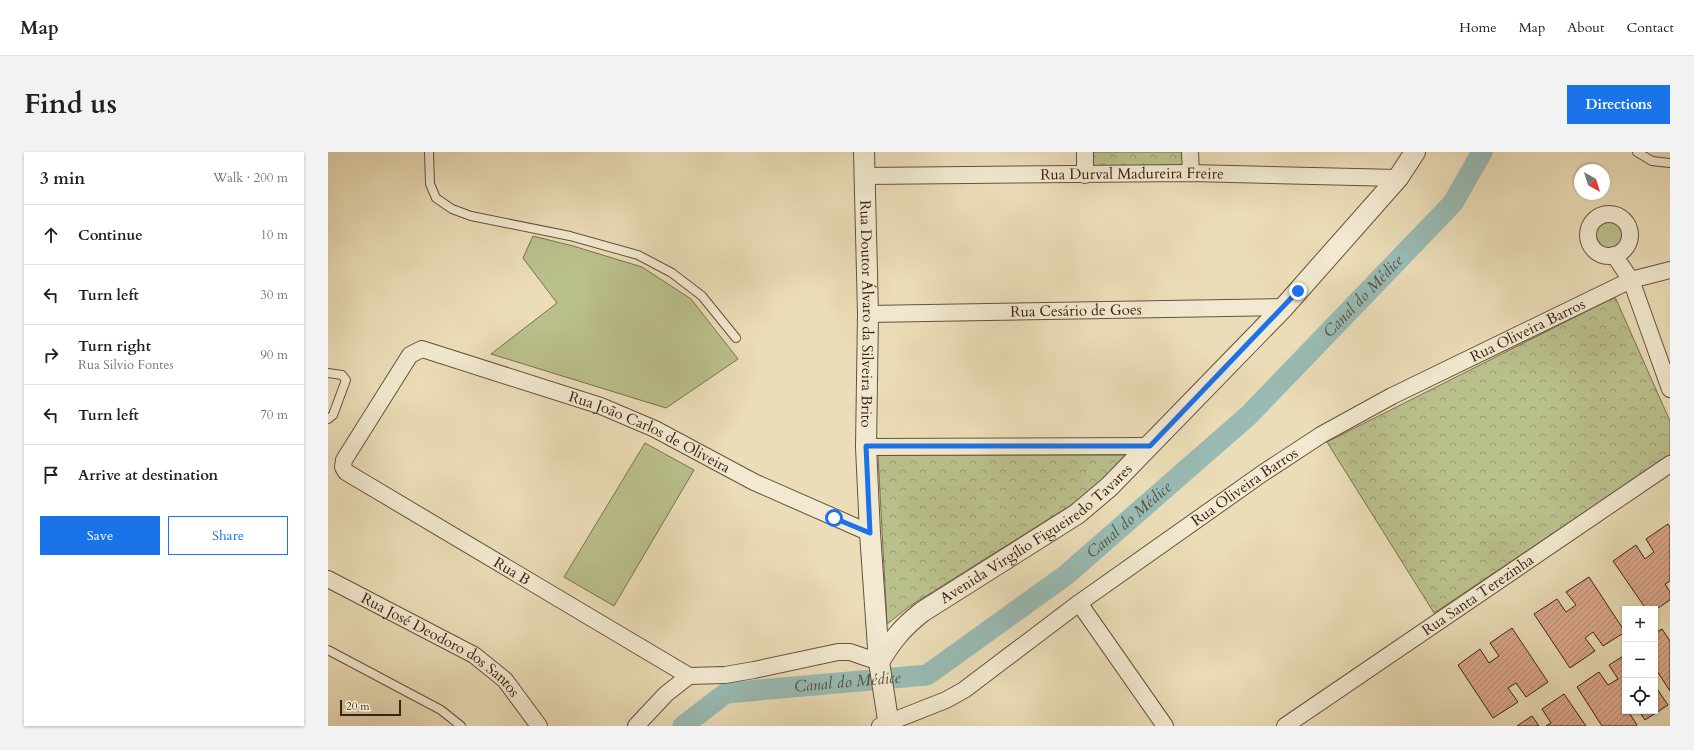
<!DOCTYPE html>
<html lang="en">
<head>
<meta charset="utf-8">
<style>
  body { margin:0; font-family:Cardo,serif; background:#f2f2f2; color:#202124 }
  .controls { position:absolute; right:12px; bottom:12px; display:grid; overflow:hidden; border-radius:0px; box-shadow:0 1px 3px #0004 }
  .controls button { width:36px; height:36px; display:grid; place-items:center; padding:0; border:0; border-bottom:1px solid #e0e0e0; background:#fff; color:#202124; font:20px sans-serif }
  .compass { position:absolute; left:1246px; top:12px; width:36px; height:36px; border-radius:50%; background:#fff; box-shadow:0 1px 3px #0004; rotate:141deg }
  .scale { position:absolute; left:12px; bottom:10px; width:61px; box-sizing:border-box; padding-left:4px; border:2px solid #382315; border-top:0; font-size:11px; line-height:14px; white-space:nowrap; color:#382315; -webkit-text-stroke:3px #f2e9d0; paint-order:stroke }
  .stop { position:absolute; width:12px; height:12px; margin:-9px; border:3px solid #1a73e8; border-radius:50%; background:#fff }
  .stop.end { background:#1a73e8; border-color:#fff; box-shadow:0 1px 4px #0008 }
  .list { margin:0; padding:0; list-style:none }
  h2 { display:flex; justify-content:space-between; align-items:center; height:52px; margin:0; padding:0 16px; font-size:17px }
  h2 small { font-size:13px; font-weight:400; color:#757577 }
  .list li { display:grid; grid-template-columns:26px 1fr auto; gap:12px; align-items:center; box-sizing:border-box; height:60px; padding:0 16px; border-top:1px solid #e0e0e0 }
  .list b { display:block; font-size:15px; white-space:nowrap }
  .list p { margin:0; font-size:13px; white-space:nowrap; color:#757577 }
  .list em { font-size:13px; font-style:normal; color:#757577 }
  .actions { display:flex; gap:8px; padding:12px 16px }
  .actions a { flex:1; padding:9px 0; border:1px solid #1a73e8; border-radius:0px; text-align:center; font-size:14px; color:#1a73e8 }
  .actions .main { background:#1a73e8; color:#fff }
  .icon { flex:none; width:22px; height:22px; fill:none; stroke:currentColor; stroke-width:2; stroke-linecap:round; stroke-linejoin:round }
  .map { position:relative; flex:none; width:1342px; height:574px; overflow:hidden; border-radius:0px }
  header { display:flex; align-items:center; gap:24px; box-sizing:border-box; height:56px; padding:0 20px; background:#fff; border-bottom:1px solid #e0e0e0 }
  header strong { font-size:19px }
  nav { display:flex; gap:22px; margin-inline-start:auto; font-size:14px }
  .intro { display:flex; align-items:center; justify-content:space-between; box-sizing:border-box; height:96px; padding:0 24px }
  h1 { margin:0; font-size:28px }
  .button { padding:10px 18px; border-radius:0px; background:#1a73e8; color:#fff; font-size:14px; font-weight:700 }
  main { display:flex; gap:24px; padding:0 24px }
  aside { flex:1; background:#fff; border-radius:0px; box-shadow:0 1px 3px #0004 }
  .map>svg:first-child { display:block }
  .grass { fill:#bac08c; stroke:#797250 }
  .park { fill:url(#park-crowns); stroke:#797250 }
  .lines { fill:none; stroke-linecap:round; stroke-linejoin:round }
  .canal { stroke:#99bbb4; stroke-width:21 }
  .building { fill:url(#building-hatch); stroke:#382315 }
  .service-casing { stroke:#65523e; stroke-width:10 }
  .minor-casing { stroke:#65523e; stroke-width:18 }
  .tertiary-casing { stroke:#65523e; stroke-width:22 }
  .service { stroke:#f2e9d0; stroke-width:8 }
  .minor { stroke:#f2e9d0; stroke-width:16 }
  .tertiary { stroke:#f2e9d0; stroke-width:20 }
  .route { stroke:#1a73e8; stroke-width:5 }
  .labels { text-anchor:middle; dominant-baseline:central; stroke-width:3; stroke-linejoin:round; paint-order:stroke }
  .street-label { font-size:15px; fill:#382315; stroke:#f2e9d0 }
  .water-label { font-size:16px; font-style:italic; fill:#555145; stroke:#f2e9d0 }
</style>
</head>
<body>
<header>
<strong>Map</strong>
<nav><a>Home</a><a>Map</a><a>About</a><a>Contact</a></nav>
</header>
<div class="intro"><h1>Find us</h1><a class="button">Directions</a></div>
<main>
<aside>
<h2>3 min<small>Walk · 200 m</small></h2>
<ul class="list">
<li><svg class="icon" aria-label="ahead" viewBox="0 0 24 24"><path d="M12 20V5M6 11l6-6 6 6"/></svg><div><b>Continue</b></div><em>10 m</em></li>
<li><svg class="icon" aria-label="left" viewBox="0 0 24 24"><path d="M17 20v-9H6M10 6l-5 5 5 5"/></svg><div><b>Turn left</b></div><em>30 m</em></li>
<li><svg class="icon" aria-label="right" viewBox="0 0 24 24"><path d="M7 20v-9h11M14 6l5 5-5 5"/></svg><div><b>Turn right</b><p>Rua Silvio Fontes</p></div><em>90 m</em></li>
<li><svg class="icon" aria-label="left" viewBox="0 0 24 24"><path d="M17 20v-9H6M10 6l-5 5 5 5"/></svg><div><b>Turn left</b></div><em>70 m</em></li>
<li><svg class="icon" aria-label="arrive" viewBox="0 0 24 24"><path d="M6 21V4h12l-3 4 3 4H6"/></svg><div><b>Arrive at destination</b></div></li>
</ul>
<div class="actions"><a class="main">Save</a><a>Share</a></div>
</aside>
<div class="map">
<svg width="1342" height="574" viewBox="0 0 1342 574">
  <defs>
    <pattern id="park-crowns" width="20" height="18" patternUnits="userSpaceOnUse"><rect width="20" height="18" fill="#bac08c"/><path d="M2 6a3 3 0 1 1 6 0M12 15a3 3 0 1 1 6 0" fill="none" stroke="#989c71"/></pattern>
    <pattern id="building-hatch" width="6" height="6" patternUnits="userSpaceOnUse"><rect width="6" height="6" fill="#dda98e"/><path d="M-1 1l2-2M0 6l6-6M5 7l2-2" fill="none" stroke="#b48973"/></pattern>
  </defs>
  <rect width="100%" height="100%" fill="#ebddb7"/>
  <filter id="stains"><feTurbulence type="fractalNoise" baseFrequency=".005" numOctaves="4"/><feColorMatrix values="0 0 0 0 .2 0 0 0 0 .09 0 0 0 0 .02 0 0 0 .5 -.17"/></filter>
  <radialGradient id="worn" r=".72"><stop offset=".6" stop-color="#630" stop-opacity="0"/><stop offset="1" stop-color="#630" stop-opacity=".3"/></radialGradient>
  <g class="grass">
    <path d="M1279 70H1288C1295 77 1295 83 1294 93L1284 97 1274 95 1268 85 1269 74Z"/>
    <path d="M205 84 245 94 314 115 363 147 410 207 338 256 163 202 229 151 195 106Z"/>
    <path d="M317 291 366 318 286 454 236 425Z"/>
  </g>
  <g class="park">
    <path d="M757 0H862L863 21 757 23Z"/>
    <path d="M1287 145 1342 269V303L1106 461 999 290Z"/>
    <path d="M550 303H804L775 333 582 454 559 472Z"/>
  </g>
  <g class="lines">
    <path class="canal" id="s1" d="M355 574 398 541 599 523 738 423 921 263 1125 51 1154 0"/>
  </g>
  <g class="building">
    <path d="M1340 372 1342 375V429L1337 432 1342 440V448L1327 458V457H1318L1285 409 1308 393 1317 407 1326 400 1318 387Z"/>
    <path d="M1261 425 1297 480 1275 494 1265 480 1257 486 1267 499 1242 516 1206 462 1229 447 1238 460 1248 453 1238 440Z"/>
    <path d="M1184 476 1220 530 1198 545 1188 531 1180 536 1190 550 1165 566 1130 513 1152 497 1161 511 1171 504 1162 491Z"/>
    <path d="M1334 477 1342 489V539L1327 516V481Z"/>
    <path d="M1297 503V559H1300L1309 573 1307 574H1274L1249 535 1271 520 1280 533 1290 527 1281 513Z"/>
    <path d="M1327 534 1340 553 1317 568 1311 559H1327Z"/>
    <path d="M1236 542 1258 574H1218L1223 571 1214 557Z"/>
    <path d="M1204 564 1211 574H1189Z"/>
  </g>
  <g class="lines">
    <defs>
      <g id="service">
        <path d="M101 0 102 32 108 46 124 57 143 64 242 84 310 103 344 121 374 144 408 186"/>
        <path d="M1309 0 1324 9 1342 11"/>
        <path d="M0 221 14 223 18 228 5 263 0 267"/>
        <path d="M0 498 113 558 133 574"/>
      </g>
      <g id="minor">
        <path d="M757 0V23"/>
        <path d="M862 0 863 21"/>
        <path id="s2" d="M537 24 863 21 1070 26"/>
        <circle cx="1281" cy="83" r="21"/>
        <path d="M1286 103 1303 128 1342 237"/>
        <path id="s3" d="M540 162 956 155"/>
        <path d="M538 295 822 294"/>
        <path id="s4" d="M0 427 146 503 177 528 211 574"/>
        <path d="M751 451 837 574"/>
        <path id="s5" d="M361 524 18 320 15 315 16 308 82 203 94 197 273 254 327 277 426 330 542 381"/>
        <path d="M308 574 338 542 361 524 397 523 426 518 510 500H522L551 510"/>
        <path id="s6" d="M552 574 618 548 636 538 751 451 935 321 993 283 1064 244 1303 128 1342 118"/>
        <path id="s7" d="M957 574 1342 312"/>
      </g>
      <g id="tertiary">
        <path id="s8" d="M536 0 540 162 538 295 542 381 551 510 561 574"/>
        <path id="s9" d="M551 510C564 488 575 475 594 460L749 362 781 335 956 155 1070 26 1087 0"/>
      </g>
    </defs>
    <use href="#service" class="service-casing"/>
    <use href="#minor" class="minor-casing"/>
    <use href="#tertiary" class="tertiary-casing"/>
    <use href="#service" class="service"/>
    <use href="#minor" class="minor"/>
    <use href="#tertiary" class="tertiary"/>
  </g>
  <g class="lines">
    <path class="route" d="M506 366 542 381 538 294H822L970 139"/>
  </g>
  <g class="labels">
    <g class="street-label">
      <text stroke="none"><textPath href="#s2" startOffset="267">Rua Durval Madureira Freire</textPath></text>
      <text stroke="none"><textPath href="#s3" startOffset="208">Rua Cesário de Goes</textPath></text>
      <text stroke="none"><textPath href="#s8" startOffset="162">Rua Doutor Álvaro da Silveira Brito</textPath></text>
      <text stroke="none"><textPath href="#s6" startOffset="762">Rua Oliveira Barros</textPath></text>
      <text stroke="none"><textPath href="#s5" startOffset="792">Rua João Carlos de Oliveira</textPath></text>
      <text stroke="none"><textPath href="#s6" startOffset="438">Rua Oliveira Barros</textPath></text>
      <text stroke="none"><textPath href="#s9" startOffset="205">Avenida Virgílio Figueiredo Tavares</textPath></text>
      <text transform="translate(184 419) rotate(31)">Rua B</text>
      <text stroke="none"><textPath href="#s7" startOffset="233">Rua Santa Terezinha</textPath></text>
      <text stroke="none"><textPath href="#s4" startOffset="131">Rua José Deodoro dos Santos</textPath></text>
    </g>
    <g class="water-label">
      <text stroke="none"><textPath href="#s1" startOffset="835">Canal do Médice</textPath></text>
      <text stroke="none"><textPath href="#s1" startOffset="511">Canal do Médice</textPath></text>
      <text stroke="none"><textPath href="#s1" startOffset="176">Canal do Médice</textPath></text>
    </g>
  </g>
  <rect width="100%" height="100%" filter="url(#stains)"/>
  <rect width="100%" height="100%" fill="url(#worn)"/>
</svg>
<div class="controls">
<button>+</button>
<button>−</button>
<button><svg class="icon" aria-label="locate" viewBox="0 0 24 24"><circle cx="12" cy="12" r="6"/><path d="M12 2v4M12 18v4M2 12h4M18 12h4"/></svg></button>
</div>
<svg class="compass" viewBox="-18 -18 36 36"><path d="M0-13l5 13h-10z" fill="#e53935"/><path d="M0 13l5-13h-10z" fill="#757577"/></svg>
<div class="scale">20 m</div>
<div class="stop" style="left:506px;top:366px"></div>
<div class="stop end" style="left:970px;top:139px"></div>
</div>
</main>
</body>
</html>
